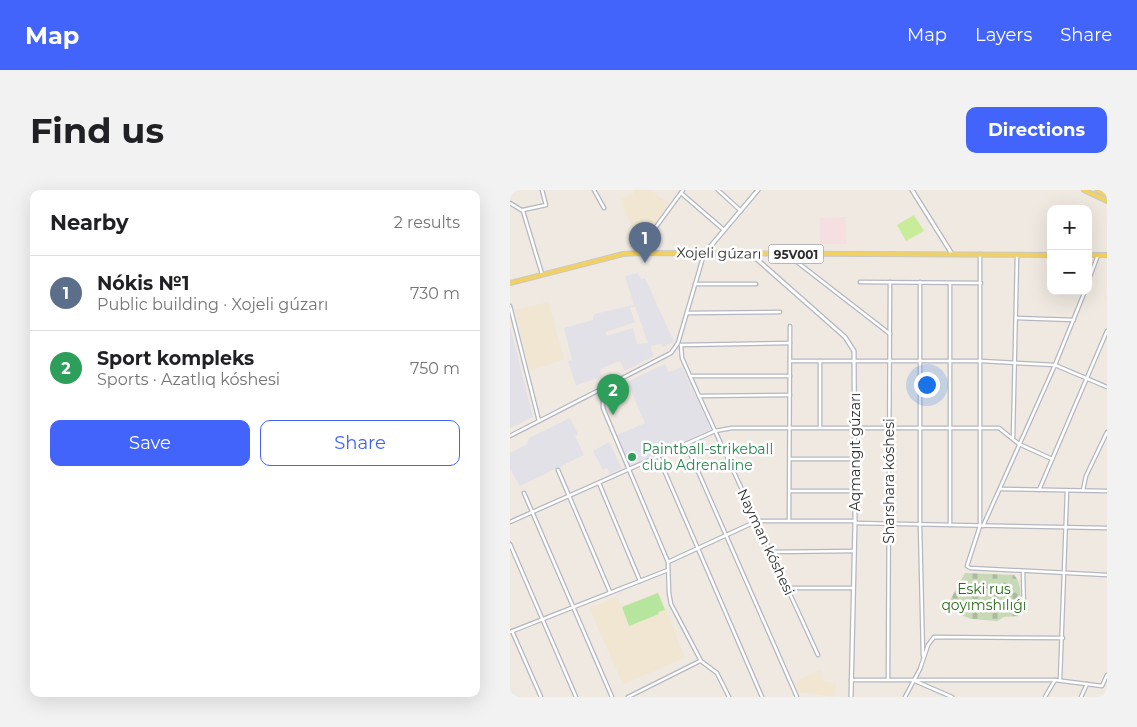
<!DOCTYPE html>
<html lang="en">
<head>
<meta charset="utf-8">
<style>
  body { margin:0; font-family:Montserrat,sans-serif; background:#f2f2f2; color:#202124 }
  .controls { position:absolute; right:15px; top:15px; display:grid; overflow:hidden; border-radius:10px; box-shadow:0 5px 20px #0002 }
  .controls button { width:45px; height:45px; display:grid; place-items:center; padding:0; border:0; border-bottom:1px solid #e0e0e0; background:#fff; color:#202124; font:25px sans-serif }
  .you { position:absolute; left:416px; top:194px; width:18px; height:18px; margin:-12px; border:4px solid #fff; border-radius:50%; background:#1a73e8; box-shadow:0 0 0 8px #1a73e833 }
  .badge { display:grid; place-items:center; width:32px; height:32px; border-radius:50%; background:#4264fb; color:#fff; font-size:16px; font-weight:700 }
  .pin { position:absolute; translate:-50% -41px; filter:drop-shadow(0 1px 2px #0008) }
  .pin::after { content:''; position:absolute; top:26px; width:18px; height:15px; background:inherit; clip-path:polygon(0 0,100% 0,50% 100%) }
  .list { margin:0; padding:0; list-style:none }
  h2 { display:flex; justify-content:space-between; align-items:center; height:65px; margin:0; padding:0 20px; font-size:21px }
  h2 small { font-size:16px; font-weight:400; color:#757577 }
  .list li { display:grid; grid-template-columns:32px 1fr auto; gap:15px; align-items:center; box-sizing:border-box; height:75px; padding:0 20px; border-top:1px solid #e0e0e0 }
  .list b { display:block; font-size:19px; white-space:nowrap }
  .list p { margin:0; font-size:16px; white-space:nowrap; color:#757577 }
  .list em { font-size:16px; font-style:normal; color:#757577 }
  .actions { display:flex; gap:10px; padding:15px 20px }
  .actions a { flex:1; padding:11px 0; border:1px solid #4264fb; border-radius:10px; text-align:center; font-size:18px; color:#4264fb }
  .actions .main { background:#4264fb; color:#fff }
  .map { position:relative; flex:none; width:597px; height:507px; overflow:hidden; border-radius:10px }
  header { display:flex; align-items:center; gap:30px; box-sizing:border-box; height:70px; padding:0 25px; background:#4264fb; color:#fff }
  header strong { font-size:24px }
  nav { display:flex; gap:28px; margin-inline-start:auto; font-size:18px }
  .intro { display:flex; align-items:center; justify-content:space-between; box-sizing:border-box; height:120px; padding:0 30px }
  h1 { margin:0; font-size:35px }
  .button { padding:12px 22px; border-radius:10px; background:#4264fb; color:#fff; font-size:18px; font-weight:700 }
  main { display:flex; gap:30px; padding:0 30px }
  aside { flex:1; background:#fff; border-radius:10px; box-shadow:0 5px 20px #0002 }
  .map>svg:first-child { display:block }
  .industrial { fill:#e3e1e8; fill-rule:evenodd }
  .education { fill:#f0e6d1 }
  .medical { fill:#f5dfe0 }
  .grass { fill:#b6e59e }
  .cemetery { fill:url(#cemetery-stones) }
  .pitch { fill:#c9ec9a }
  .lines { fill:none; stroke-linecap:round; stroke-linejoin:round }
  .minor-casing { stroke:#b4b7c1; stroke-width:5 }
  .tertiary-casing { stroke:#b4b7c1; stroke-width:5.5 }
  .secondary-casing { stroke:#b4b7c1; stroke-width:5.5 }
  .primary-casing { stroke:#c9c9c9; stroke-width:6 }
  .minor { stroke:#fff; stroke-width:2.5 }
  .tertiary { stroke:#fff; stroke-width:3 }
  .secondary { stroke:#fff; stroke-width:3 }
  .primary { stroke:#f2d163; stroke-width:4 }
  .leisure-dot { fill:#2e9e5b; stroke:#fff; stroke-width:2 }
  .labels { text-anchor:middle; dominant-baseline:central; stroke-width:5; stroke-linejoin:round; paint-order:stroke }
  .shield { fill:#fff; stroke:#6d6d6d; stroke-width:1 }
  .shield-label { font-size:12px; font-weight:bold; fill:#2e2e2e }
  .street-label { font-size:14px; fill:#2e2e2e; stroke:#fff }
  .leisure-label { font-size:14px; fill:#27864d; stroke:#fff; text-anchor:start }
  .park-label { font-size:14px; fill:#2c6e1b; stroke:#fff }
</style>
</head>
<body>
<header>
<strong>Map</strong>
<nav><a>Map</a><a>Layers</a><a>Share</a></nav>
</header>
<div class="intro"><h1>Find us</h1><a class="button">Directions</a></div>
<main>
<aside>
<h2>Nearby<small>2 results</small></h2>
<ul class="list">
<li><span class="badge" style="background:#5c6f8a">1</span><div><b>Nókis №1</b><p>Public building · Xojeli gúzarı</p></div><em>730 m</em></li>
<li><span class="badge" style="background:#2e9e5b">2</span><div><b>Sport kompleks</b><p>Sports · Azatlıq kóshesi</p></div><em>750 m</em></li>
</ul>
<div class="actions"><a class="main">Save</a><a>Share</a></div>
</aside>
<div class="map">
<svg width="597" height="507" viewBox="0 0 597 507">
  <defs>
    <pattern id="cemetery-stones" width="16" height="16" patternUnits="userSpaceOnUse" patternTransform="scale(1.25)"><rect width="16" height="16" fill="#c8d9b8"/><path d="M2 7V4a2 2 0 0 1 4 0v3zM10 15v-3a2 2 0 0 1 4 0v3z" fill="#acbb9e"/></pattern>
  </defs>
  <rect width="100%" height="100%" fill="#efe9e1"/>
  <g class="industrial">
    <path d="M128 83 131 89 135 88 164 152 153 157 151 154 140 156 144 166 115 181 110 171 90 179 92 187 66 195 58 171 62 170 54 138 83 130 84 124 124 115 115 86ZM125 116 138 153 127 154 123 138 96 146V142L125 132 120 118Z"/>
    <path d="M0 136 23 227 0 238Z"/>
    <path d="M155 174 159 182 172 177 201 239 120 276 107 245 135 233 117 192Z"/>
    <path d="M60 228 68 244 65 246 74 265 10 296 0 279V263L17 254 19 248Z"/>
    <path d="M99 252 112 278 100 284 97 278 93 280 83 261Z"/>
  </g>
  <g class="education">
    <path d="M123 0H140L159 13 137 45 130 44 126 37 122 38 111 10 124 3Z"/>
    <path d="M38 112 54 169 20 181 5 120Z"/>
    <path d="M149 402 175 468 113 494 79 418 107 407 111 416Z"/>
    <path d="M310 480 312 484 311 490 326 494 324 507 289 502 284 492Z"/>
  </g>
  <path class="medical" d="M335 27 337 54H310V28Z"/>
  <path class="grass" d="M148 403 155 420 148 422 149 424 119 436 112 417Z"/>
  <path class="cemetery" d="M455 383 504 385C514 395 510 413 509 426L494 427 487 431 461 429 439 420 440 410Z"/>
  <path class="pitch" d="M404 25 414 41 396 51 387 35Z"/>
  <g class="lines">
    <defs>
      <g id="minor">
        <path d="M84 0 94 18"/>
        <path d="M208 0 231 21"/>
        <path d="M171 3 214 40"/>
        <path d="M0 13 13 21 32 84"/>
        <path d="M13 20 36 15 32 0"/>
        <path d="M130 62 143 41 173 0"/>
        <path d="M284 64 287 72 380 144"/>
        <path d="M470 64V336L457 376 460 378 597 385"/>
        <path d="M350 92 471 93"/>
        <path d="M410 92V335L413 466"/>
        <path d="M578 92 588 65"/>
        <path d="M185 94H246"/>
        <path d="M0 116 29 231"/>
        <path d="M177 123 270 122"/>
        <path d="M506 128 564 130"/>
        <path d="M171 155 172 168 189 206 308 465"/>
        <path d="M171 155 280 153"/>
        <path d="M280 171H471L545 175 597 197"/>
        <path d="M181 186H280"/>
        <path d="M93 199V218L158 372 159 403 161 414 191 471 207 483 219 507"/>
        <path d="M189 206 280 205"/>
        <path d="M310 237V171"/>
        <path d="M0 246 161 163 168 153 194 64"/>
        <path d="M503 248 507 65"/>
        <path d="M176 254 287 507"/>
        <path d="M148 266 252 507"/>
        <path d="M280 269H345"/>
        <path d="M48 280 100 402"/>
        <path d="M89 293 130 391"/>
        <path d="M490 299 597 301"/>
        <path d="M529 300 597 141"/>
        <path d="M573 300 576 286 597 242"/>
        <path d="M280 301H345"/>
        <path d="M14 303 102 507"/>
        <path d="M279 330 280 136"/>
        <path d="M0 332 205 241 222 238H489L509 254 542 269"/>
        <path d="M345 333 597 338"/>
        <path d="M440 335V93"/>
        <path d="M473 336 545 175 575 101"/>
        <path d="M0 354 66 507"/>
        <path d="M261 362 344 361"/>
        <path d="M158 372 247 331H345"/>
        <path d="M513 382 514 420"/>
        <path d="M278 398H343"/>
        <path d="M2 441 31 507"/>
        <path d="M0 442 158 380"/>
        <path d="M341 490H545L592 496 597 485"/>
        <path d="M378 490 380 92"/>
        <path d="M550 490 557 301"/>
        <path d="M405 491 442 507"/>
        <path d="M118 507 190 471"/>
        <path d="M395 507 410 479 418 455 424 447 553 448"/>
        <path d="M535 507 545 490"/>
        <path d="M571 507 577 494"/>
      </g>
      <g id="tertiary">
        <path d="M402 0 442 64"/>
        <path d="M241 64 335 147 344 161 345 333 341 507"/>
      </g>
      <path id="secondary" d="M194 64 248 0"/>
      <g id="primary">
        <path d="M574 0 597 11"/>
        <path d="M587 0 597 5"/>
        <path d="M578 65H597"/>
        <path d="M0 93 113 64 130 63 541 65"/>
      </g>
    </defs>
    <use href="#minor" class="minor-casing"/>
    <use href="#tertiary" class="tertiary-casing"/>
    <use href="#secondary" class="secondary-casing"/>
    <use href="#primary" class="primary-casing"/>
    <use href="#minor" class="minor"/>
    <use href="#tertiary" class="tertiary"/>
    <use href="#secondary" class="secondary"/>
    <use href="#primary" class="primary"/>
  </g>
  <circle class="leisure-dot" cx="122" cy="267" r="5"/>
  <g class="labels">
    <rect class="shield" x="258.5" y="54.5" width="55" height="19" rx="4"/>
    <g class="shield-label">
      <text x="286" y="64">95V001</text>
    </g>
    <g class="street-label">
      <text transform="translate(209 63) rotate(1)">Xojeli gúzarı</text>
      <text transform="translate(345 262) rotate(-90)">Aqmangıt gúzarı</text>
      <text transform="translate(379 291) rotate(-90)">Sharshara kóshesi</text>
      <text transform="translate(256 352) rotate(65)">Nayman kóshesi</text>
    </g>
    <g class="leisure-label">
      <text x="132" y="259">Paintball-strikeball<tspan x="132" dy="16">club Adrenaline</tspan></text>
    </g>
    <g class="park-label">
      <text x="474" y="399">Eski rus<tspan x="474" dy="16">qoyımshılıǵı</tspan></text>
    </g>
  </g>
</svg>
<div class="controls">
<button>+</button>
<button>−</button>
</div>
<div class="you"></div>
<div class="pin badge" style="left:135px;top:73px;background:#5c6f8a">1</div>
<div class="pin badge" style="left:103px;top:225px;background:#2e9e5b">2</div>
</div>
</main>
</body>
</html>
